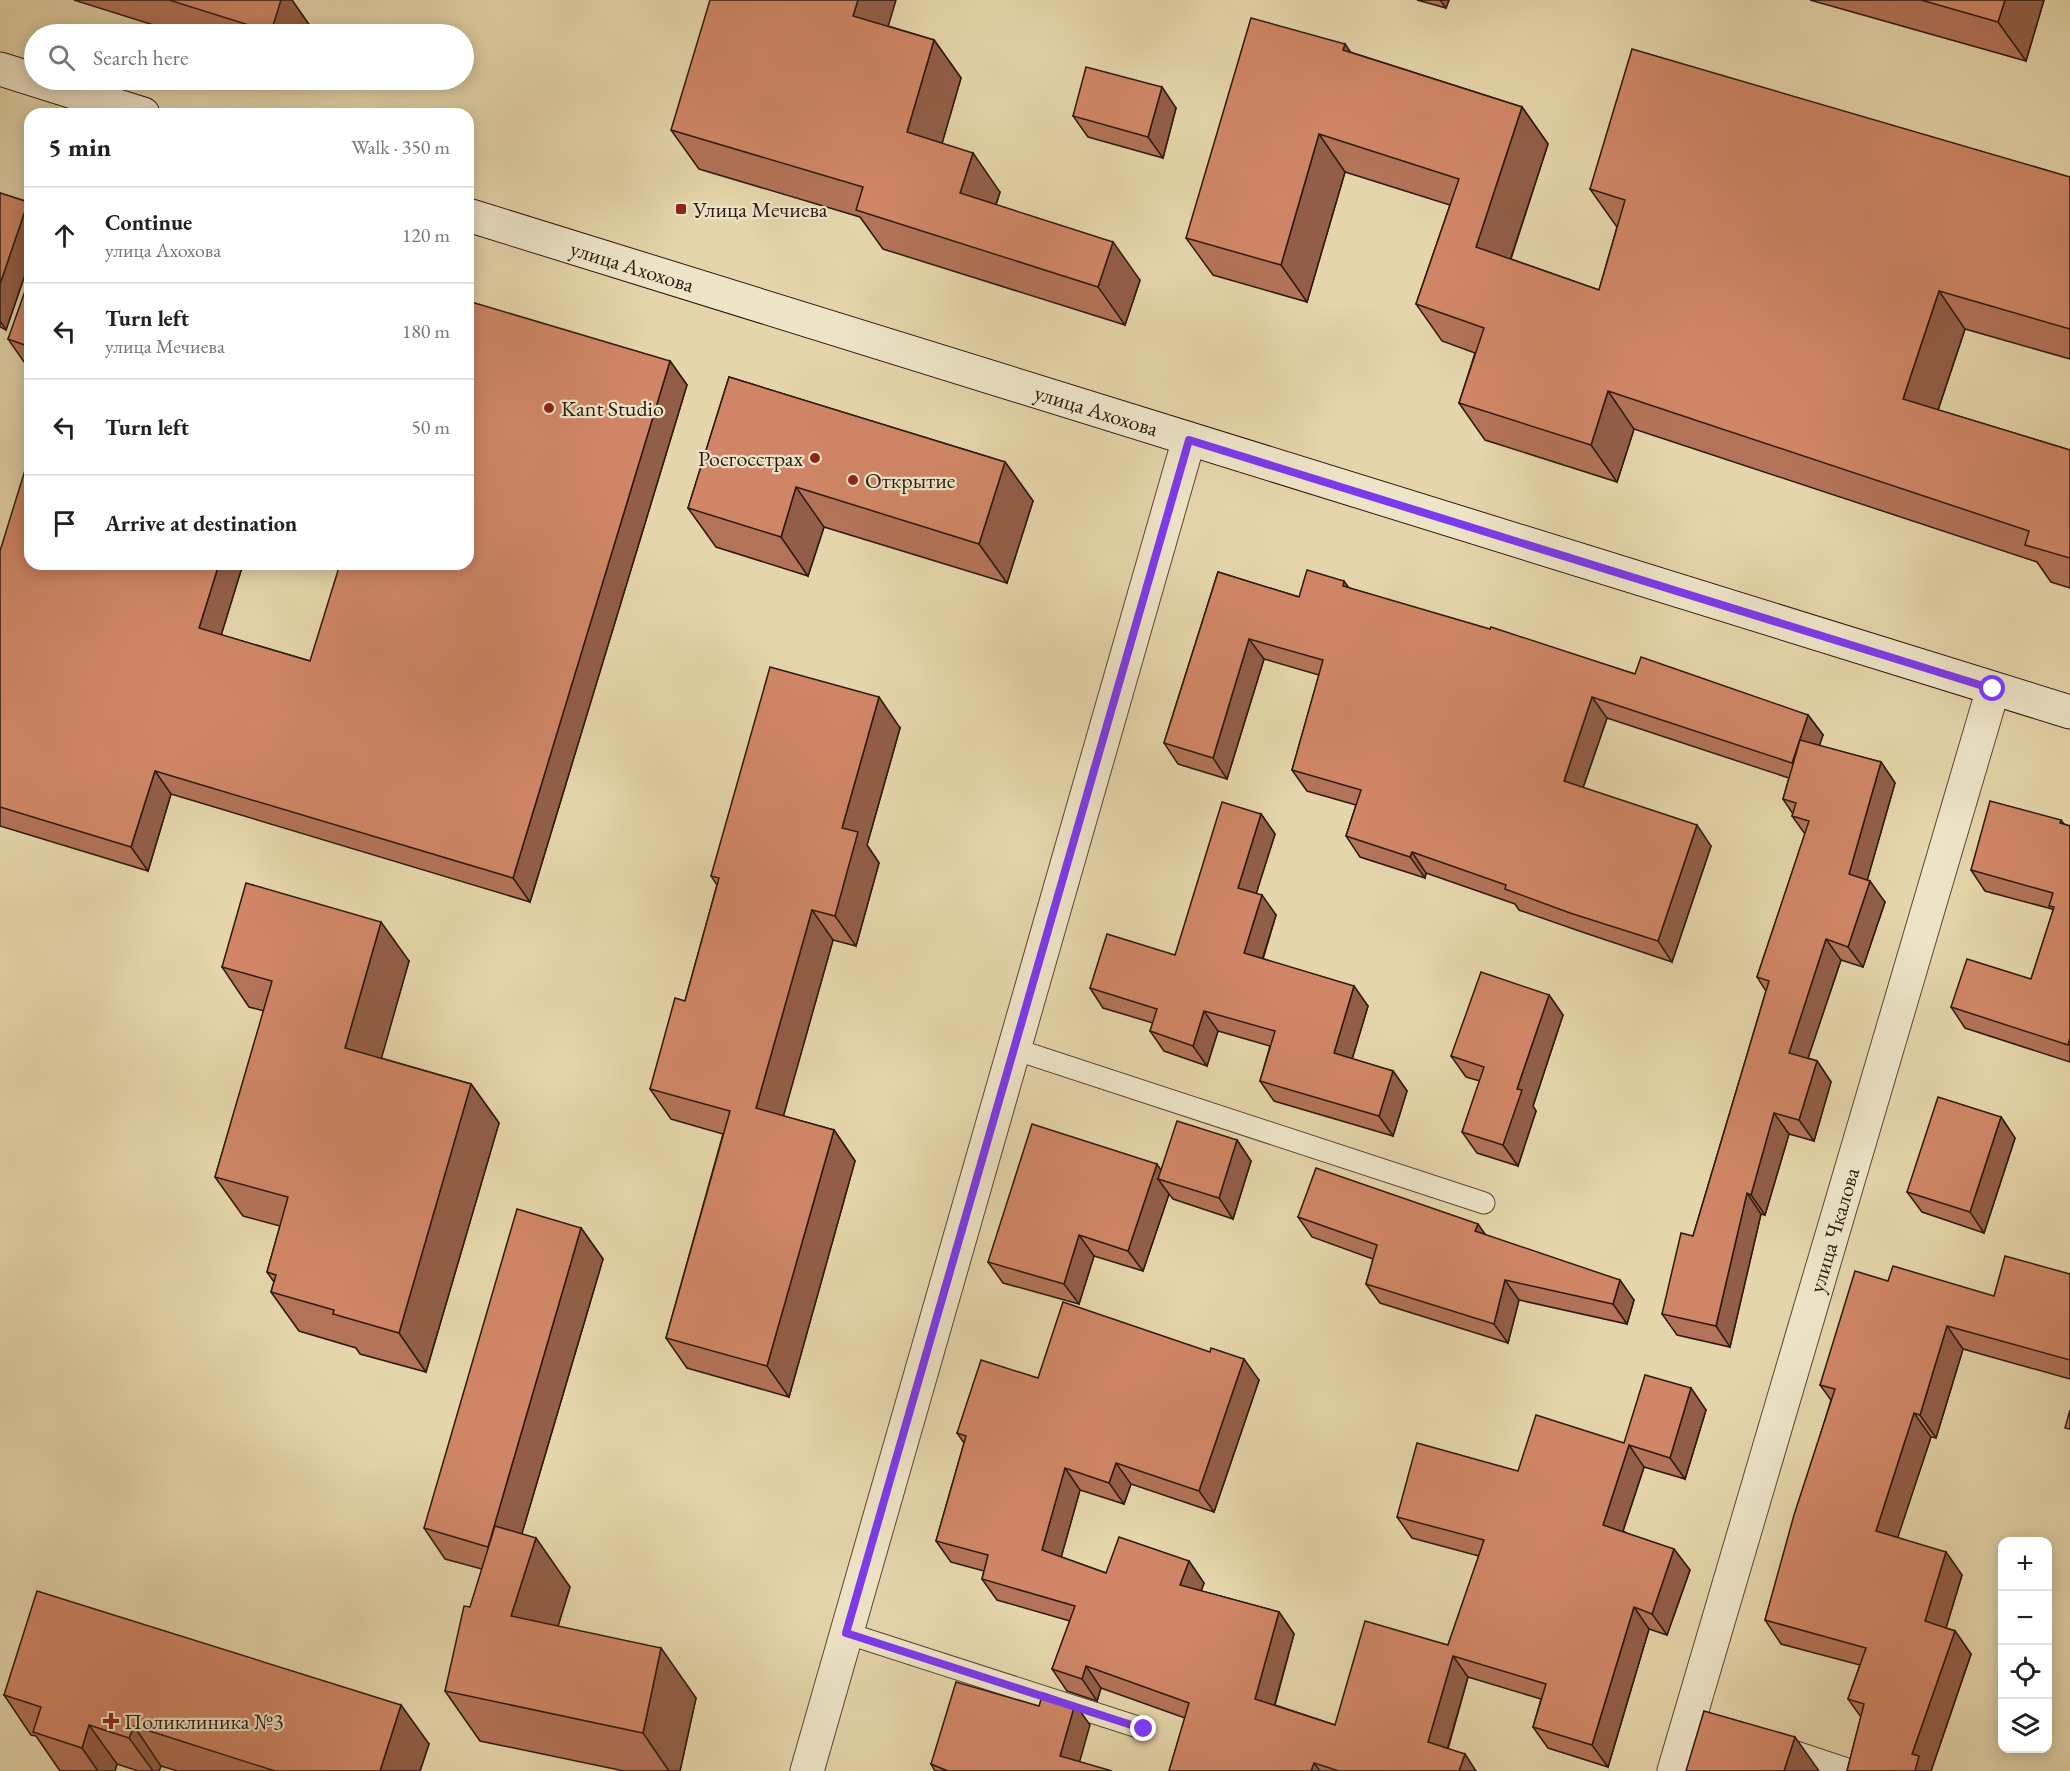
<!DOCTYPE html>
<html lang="en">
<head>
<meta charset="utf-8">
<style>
  body { margin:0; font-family:"EB Garamond",serif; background:#f6f6f6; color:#202124 }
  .controls { position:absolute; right:18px; bottom:18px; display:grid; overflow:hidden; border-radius:12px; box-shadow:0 3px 15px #0003 }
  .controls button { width:54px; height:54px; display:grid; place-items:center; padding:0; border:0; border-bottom:2px solid #e0e0e0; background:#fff; color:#202124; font:30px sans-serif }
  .stop { position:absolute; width:18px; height:18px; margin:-14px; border:4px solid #7c3aed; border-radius:50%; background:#fff }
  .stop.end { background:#7c3aed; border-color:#fff; box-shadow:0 2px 6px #0008 }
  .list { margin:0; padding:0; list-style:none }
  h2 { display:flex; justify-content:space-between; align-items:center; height:78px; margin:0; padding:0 24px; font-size:26px }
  h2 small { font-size:20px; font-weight:400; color:#757577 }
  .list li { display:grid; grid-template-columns:39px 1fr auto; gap:18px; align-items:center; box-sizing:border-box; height:96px; padding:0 24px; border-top:2px solid #e0e0e0 }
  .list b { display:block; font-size:22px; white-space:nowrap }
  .list p { margin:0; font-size:20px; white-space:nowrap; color:#757577 }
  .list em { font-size:20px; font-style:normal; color:#757577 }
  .icon { flex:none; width:33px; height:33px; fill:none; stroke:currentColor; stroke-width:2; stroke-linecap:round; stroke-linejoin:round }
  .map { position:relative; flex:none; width:2070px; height:1771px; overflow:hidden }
  .search { position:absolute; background:#fff; box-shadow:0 3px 15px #0003; left:24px; top:24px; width:450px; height:66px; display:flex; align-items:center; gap:15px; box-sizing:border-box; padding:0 21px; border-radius:33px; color:#757577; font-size:22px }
  .panel { position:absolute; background:#fff; box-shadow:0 3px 15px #0003; left:24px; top:108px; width:450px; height:462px; border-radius:18px }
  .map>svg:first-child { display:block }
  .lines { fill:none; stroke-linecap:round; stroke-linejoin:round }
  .service-casing { stroke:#5b4836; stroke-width:23 }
  .minor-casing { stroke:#5b4836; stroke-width:35 }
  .secondary-casing { stroke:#2d190f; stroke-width:35 }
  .service { stroke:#eee4c8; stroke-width:21 }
  .minor { stroke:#eee4c8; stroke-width:33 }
  .secondary { stroke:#eee4c8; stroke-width:33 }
  .wall { fill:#b37358; stroke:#2d190f; stroke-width:1.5 }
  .shaded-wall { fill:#925e47; stroke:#2d190f; stroke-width:1.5 }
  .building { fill:#d08666; stroke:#2d190f; stroke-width:1.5 }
  .route { stroke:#7c3aed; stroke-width:8 }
  .poi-dot { fill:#8f2418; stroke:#eee4c8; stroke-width:2 }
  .labels { text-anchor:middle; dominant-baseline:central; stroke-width:4.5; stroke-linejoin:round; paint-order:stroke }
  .poi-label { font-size:22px; fill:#2d190f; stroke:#eee4c8; text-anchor:start }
  .street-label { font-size:22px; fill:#2d190f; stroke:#eee4c8 }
</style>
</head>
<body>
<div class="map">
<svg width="2070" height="1771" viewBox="0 0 2070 1771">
  <rect width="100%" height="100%" fill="#e5d5aa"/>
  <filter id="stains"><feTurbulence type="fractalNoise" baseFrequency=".00333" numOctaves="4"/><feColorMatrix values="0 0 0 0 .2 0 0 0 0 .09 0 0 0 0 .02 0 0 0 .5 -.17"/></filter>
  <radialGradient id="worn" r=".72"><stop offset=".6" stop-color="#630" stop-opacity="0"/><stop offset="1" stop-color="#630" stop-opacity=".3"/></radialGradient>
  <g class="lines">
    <defs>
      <g id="service">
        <path d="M1014 1049 1484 1203"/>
        <path d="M846 1633 1144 1729"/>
        <path d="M1781 1747 1853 1771"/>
      </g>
      <g id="minor">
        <path d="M807 1771 1189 439"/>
        <path id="s1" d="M1674 1771 1993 689"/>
      </g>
      <g id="secondary">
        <path d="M0 69 143 114"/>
        <path id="s2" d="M468 215 2070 712"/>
      </g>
    </defs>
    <use href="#service" class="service-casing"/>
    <use href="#minor" class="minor-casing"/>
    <use href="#secondary" class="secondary-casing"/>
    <use href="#service" class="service"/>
    <use href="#minor" class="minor"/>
    <use href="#secondary" class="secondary"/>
  </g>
  <g class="wall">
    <path d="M74 0H292L312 29 311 34H182Z"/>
    <path d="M1417 0H1449L1446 8Z"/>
    <path d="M1810 0H2044L2026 61Z"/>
    <path d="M888 26 934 40 961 78 942 143 1000 192 996 205 1140 280 1125 325 883 249 860 217 699 169 671 130Z"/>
    <path d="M1345 44 1350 52 1522 107 1548 144 1511 259 1599 290 1617 227 1590 189 2070 177V359L1965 329 1938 410 2070 450V588L2051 582 2037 562 1634 429 1617 482 1485 440 1459 403 1475 353 1442 341 1416 304 1450 205 1345 172 1307 302 1213 275 1186 238Z"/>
    <path d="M1176 108 1163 158 1088 137 1073 116Z"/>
    <path d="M0 193 28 202 30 205V260L6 330 0 327Z"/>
    <path d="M30 292V365L24 362 8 339Z"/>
    <path d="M670 361 687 385 530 902 171 794 148 871 0 826V551L30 564H243L221 635 310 661Z"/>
    <path d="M729 377 1005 462 1033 501 1007 583 824 527 808 576 716 547 688 508Z"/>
    <path d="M1218 572 1299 597 1349 588 1635 674 1808 715 1823 735 1819 746 1881 762 1895 783 1867 880 1885 902 1863 967 1841 960 1808 1058 1817 1061 1831 1082 1814 1141 1789 1134 1765 1215 1761 1214 1730 1347 1677 1335 1662 1314 1693 1236 1766 991 1757 977 1805 834 1792 816 1793 814 1783 799 1789 778 1607 718 1583 788 1711 846 1672 962 1585 933 1519 910 1515 904 1426 873 1425 878 1360 857 1346 836 1356 805 1307 791 1292 770 1319 675 1264 659 1227 779 1178 764 1164 743Z"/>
    <path d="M900 728 867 845 879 863 856 946 833 940 783 1116 834 1130 855 1161 789 1397 687 1368 666 1338 723 1134 671 1119 650 1089 685 1001 717 885 711 876Z"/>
    <path d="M1261 814 1275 834 1256 893 1276 915 1263 959 1368 1006 1352 1059 1393 1071 1407 1091 1393 1136 1274 1101 1260 1081 1270 1046 1218 1031 1207 1066 1164 1051 1150 1031 1153 1023 1103 1008 1090 988 1175 955Z"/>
    <path d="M2061 820 2064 824 2070 826V1062L1965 1028 1951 1007 2031 979 2053 911 2052 909 1985 891 1971 870Z"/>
    <path d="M409 961 381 1058 471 1084 499 1123 426 1372 360 1354 356 1348 299 1331 271 1292 274 1282 267 1272 280 1226 243 1216 215 1177 264 1011 249 1007 222 967Z"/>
    <path d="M1549 995 1563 1015 1533 1106 1536 1111 1518 1166 1477 1153 1462 1132 1480 1081 1466 1077 1451 1056Z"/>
    <path d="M2001 1117 2015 1138 1984 1233 1922 1212 1907 1192Z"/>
    <path d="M1237 1140 1251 1161 1233 1219 1173 1199 1169 1194 1143 1271 1094 1256 1079 1304 1003 1283 988 1262 1161 1170Z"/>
    <path d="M1298 1217 1485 1235 1634 1300 1627 1324 1519 1300 1508 1343 1380 1303 1366 1284 1373 1259 1312 1237Z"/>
    <path d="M581 1228 603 1259 522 1533 570 1587 558 1626 696 1698 680 1771H624L480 1741 445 1691 482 1569 445 1559 424 1528Z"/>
    <path d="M2070 1274V1379L1963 1349 1936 1438 1931 1437 1897 1538 1962 1575 1946 1628 1955 1631 1971 1654 1931 1771H1847L1861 1717 1848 1699 1860 1665 1781 1644 1765 1620 1831 1400 1820 1385 1888 1281 1994 1296Z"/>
    <path d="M1038 1378 1259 1380 1214 1512 1131 1484 1124 1504 1080 1490 1061 1557 1106 1573 1189 1561 1204 1583 1201 1591 1279 1612 1294 1634 1275 1705 1335 1725 1448 1645 1479 1556 1412 1538 1397 1517 1518 1471 1624 1443 1706 1410 1685 1479 1644 1467 1623 1531 1690 1570 1667 1635 1649 1629 1608 1767 1548 1748 1533 1727 1541 1699 1468 1677 1448 1749 1476 1771H1169L1185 1718 1101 1688 1097 1701 1067 1691 1052 1669 1070 1621 997 1600 982 1579 984 1571 951 1562 936 1541 964 1443 957 1433Z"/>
    <path d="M4 1695 429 1744 420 1771H178L161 1766 159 1771H138L117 1764 115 1771H60L36 1736 31 1735Z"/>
    <path d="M931 1764 948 1771H935Z"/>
  </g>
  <g class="shaded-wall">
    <path d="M268 0H292L312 29 311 34H272L271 32Z"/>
    <path d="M858 0H896L880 54 853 16Z"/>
    <path d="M1440 0H1449L1446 8Z"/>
    <path d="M2005 0H2044L2026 61 1998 22Z"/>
    <path d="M934 40 961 78 934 171 907 132Z"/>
    <path d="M1345 44 1371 82 1343 50Z"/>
    <path d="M1162 87 1176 108 1163 158 1148 137Z"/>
    <path d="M1522 107 1548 144 1502 285 1476 247Z"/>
    <path d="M1319 134 1345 172 1307 302 1281 265Z"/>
    <path d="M973 153 1000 192 987 232 960 193Z"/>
    <path d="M28 202 30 205V260L6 330 0 321V284Z"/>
    <path d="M1113 242 1140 280 1125 325 1098 287Z"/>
    <path d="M1939 291 1965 329 1929 437 1903 399Z"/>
    <path d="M670 361 687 385 530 902 513 878Z"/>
    <path d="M1608 391 1634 429 1617 482 1591 445Z"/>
    <path d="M1005 462 1033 501 1007 583 979 544Z"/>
    <path d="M796 487 824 527 808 576 781 537Z"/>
    <path d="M219 564H243L216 652 199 628Z"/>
    <path d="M1344 581 1359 602 1343 586Z"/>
    <path d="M1249 639 1264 659 1227 779 1213 758Z"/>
    <path d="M879 697 900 728 867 845 879 863 856 946 835 916 842 828Z"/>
    <path d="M1592 697 1607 718 1578 802 1564 781Z"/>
    <path d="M1808 715 1823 735 1806 784 1792 763Z"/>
    <path d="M1881 762 1895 783 1863 895 1849 874Z"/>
    <path d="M155 771 171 794 148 871 131 847Z"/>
    <path d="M1261 814 1275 834 1252 907 1238 888Z"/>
    <path d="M1697 825 1711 846 1672 962 1658 941Z"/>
    <path d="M1412 852 1426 873 1425 878 1410 857Z"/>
    <path d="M1870 881 1885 902 1863 967 1848 947Z"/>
    <path d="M1262 895 1276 915 1258 973 1244 953Z"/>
    <path d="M812 910 833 940 777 1139 756 1108Z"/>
    <path d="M381 922 409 961 373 1088 345 1048Z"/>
    <path d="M1826 939 1841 960 1803 1073 1789 1053Z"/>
    <path d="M1354 986 1368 1006 1348 1073 1334 1053Z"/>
    <path d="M1549 995 1563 1015 1533 1106 1536 1111 1518 1166 1503 1145 1517 1089Z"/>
    <path d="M1204 1011 1218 1031 1207 1066 1193 1046Z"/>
    <path d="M1817 1061 1831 1082 1814 1141 1799 1120Z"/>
    <path d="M1393 1071 1407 1091 1393 1136 1379 1116Z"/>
    <path d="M471 1084 499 1123 426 1372 399 1333Z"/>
    <path d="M1774 1113 1789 1134 1765 1215 1751 1195Z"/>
    <path d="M2001 1117 2015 1138 1984 1233 1970 1212Z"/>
    <path d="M834 1130 855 1161 789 1397 767 1366Z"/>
    <path d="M1237 1140 1251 1161 1233 1219 1219 1198Z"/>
    <path d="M1157 1164 1169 1182 1158 1179 1169 1194 1143 1271 1128 1251Z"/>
    <path d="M1747 1193 1761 1214 1730 1347 1716 1326Z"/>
    <path d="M1478 1224 1492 1244 1475 1231Z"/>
    <path d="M581 1228 603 1259 509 1577 488 1547Z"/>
    <path d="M1079 1235 1094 1256 1079 1304 1064 1284Z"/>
    <path d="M1505 1280 1519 1300 1508 1343 1494 1324Z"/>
    <path d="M1620 1280 1634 1300 1627 1324 1613 1304Z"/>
    <path d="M1947 1326 1963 1349 1936 1438 1920 1415Z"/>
    <path d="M1244 1359 1259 1380 1214 1512 1199 1491Z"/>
    <path d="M1691 1388 1706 1410 1685 1479 1670 1458Z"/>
    <path d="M1914 1413 1931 1437 1892 1555 1876 1531Z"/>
    <path d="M1629 1445 1644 1467 1618 1546 1603 1525Z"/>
    <path d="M1116 1463 1131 1484 1124 1504 1109 1483Z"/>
    <path d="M1065 1468 1080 1490 1057 1572 1042 1550Z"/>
    <path d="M536 1538 570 1587 546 1665 511 1616Z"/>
    <path d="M1674 1549 1690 1570 1667 1635 1652 1614Z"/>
    <path d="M1946 1552 1962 1575 1941 1644 1925 1621Z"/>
    <path d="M1189 1561 1204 1583 1195 1607 1180 1585Z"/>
    <path d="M1634 1607 1649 1629 1608 1767 1592 1745Z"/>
    <path d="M1279 1612 1294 1634 1270 1721 1255 1699Z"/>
    <path d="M1955 1631 1971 1654 1931 1771H1915L1912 1754Z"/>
    <path d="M661 1648 696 1698 680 1771H669L643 1733Z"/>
    <path d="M1453 1656 1468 1677 1443 1764 1428 1742Z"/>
    <path d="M1086 1666 1101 1688 1097 1701 1082 1679Z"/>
    <path d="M1075 1704 1090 1725 1077 1771 1060 1756Z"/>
    <path d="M401 1705 429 1744 420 1771H380Z"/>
    <path d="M89 1725 117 1764 115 1771H98L82 1748Z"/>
    <path d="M134 1726 161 1766 159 1771H153L129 1738Z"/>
    <path d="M1795 1737 1819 1771H1784Z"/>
    <path d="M1465 1754 1476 1771H1459Z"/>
    <path d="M1314 1763 1320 1771H1311Z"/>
  </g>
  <g class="building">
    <path d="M169 0H281L271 32Z"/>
    <path d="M710 0H858L853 16 934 40 907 132 973 153 960 193 1113 242 1098 287 856 210 863 187 671 130Z"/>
    <path d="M1921 0H2005L1998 22Z"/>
    <path d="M1251 18 1345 44 1343 50 1522 107 1476 247 1599 290 1625 200 1590 189 1632 49 2070 177V329L1939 291 1903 399 2070 450V558L2025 545 2029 531 1608 391 1591 445 1459 403 1484 328 1416 304 1459 179 1319 134 1281 265 1186 238Z"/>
    <path d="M1086 67 1162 87 1148 137 1073 116Z"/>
    <path d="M0 193 28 202 0 284Z"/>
    <path d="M25 291 30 292V347L8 339Z"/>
    <path d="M468 301 670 361 513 878 155 771 131 847 0 807V551L30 454V564H219L199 628 310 661 340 564H468Z"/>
    <path d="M729 377 1005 462 979 544 796 487 781 537 688 508Z"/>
    <path d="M1307 570 1344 581 1343 586 1490 629 1491 627 1635 674 1641 657 1808 715 1792 763 1592 697 1564 781 1697 825 1658 941 1570 913 1505 889 1506 885 1412 852 1410 857 1346 836 1361 790 1292 770 1323 660 1249 639 1213 758 1164 743 1218 572 1299 597Z"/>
    <path d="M770 667 879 697 842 828 858 832 835 916 812 910 756 1108 834 1130 767 1366 666 1338 730 1111 650 1089 675 998 685 1001 719 878 711 876Z"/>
    <path d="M1800 740 1881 762 1849 874 1870 881 1848 947 1826 939 1789 1053 1817 1061 1799 1120 1774 1113 1751 1195 1747 1193 1716 1326 1662 1314 1681 1233 1693 1236 1769 981 1757 977 1809 821 1792 816 1796 803 1783 799Z"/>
    <path d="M1990 801 2061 820 2060 823 2070 826V1038L2068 1045 1951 1007 1967 959 2031 979 2054 907 2049 906 2053 893 1971 870Z"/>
    <path d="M1222 802 1261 814 1238 888 1262 895 1244 953 1354 986 1334 1053 1393 1071 1379 1116 1260 1081 1275 1031 1204 1011 1193 1046 1150 1031 1157 1009 1090 988 1107 934 1175 955Z"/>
    <path d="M246 883 381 922 345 1048 471 1084 399 1333 333 1314 334 1310 271 1292 276 1275 267 1272 288 1197 215 1177 272 981 222 967Z"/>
    <path d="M1481 972 1549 995 1517 1089 1522 1090 1503 1145 1462 1132 1484 1067 1451 1056Z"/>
    <path d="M1938 1097 2001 1117 1970 1212 1907 1192Z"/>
    <path d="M1177 1121 1237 1140 1219 1198 1158 1179Z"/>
    <path d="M1032 1124 1157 1164 1128 1251 1079 1235 1064 1284 988 1262Z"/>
    <path d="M1316 1168 1478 1224 1475 1231 1620 1280 1613 1304 1505 1280 1494 1324 1366 1284 1377 1245 1298 1217Z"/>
    <path d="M517 1209 581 1228 488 1547 424 1528Z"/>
    <path d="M2005 1256 2070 1274V1360L1947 1326 1920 1415 1914 1413 1876 1531 1946 1552 1925 1621 1955 1631 1912 1754 1919 1756 1915 1771H1847L1864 1704 1848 1699 1866 1648 1765 1620 1794 1515 1835 1389 1820 1385 1855 1271 1888 1281 1893 1266 1994 1296Z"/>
    <path d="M1063 1302 1210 1352 1211 1348 1244 1359 1199 1491 1116 1463 1109 1483 1065 1468 1042 1550 1106 1573 1119 1537 1189 1561 1180 1585 1279 1612 1255 1699 1335 1725 1365 1621 1448 1645 1484 1540 1397 1517 1417 1443 1518 1471 1536 1415 1624 1443 1645 1375 1691 1388 1670 1458 1629 1445 1603 1525 1674 1549 1652 1614 1634 1607 1592 1745 1533 1727 1546 1684 1453 1656 1428 1742 1465 1754 1459 1771H1339L1314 1763 1311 1771H1169L1189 1703 1086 1666 1082 1679 1052 1669 1075 1606 982 1579 988 1555 936 1541 966 1436 957 1433 981 1360 1038 1378Z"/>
    <path d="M2070 1410V1429L2065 1428Z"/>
    <path d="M495 1526 536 1538 511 1616 661 1648 643 1733 445 1691 464 1606 470 1607Z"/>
    <path d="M37 1591 401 1705 380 1771H275L134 1726 129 1738 89 1725 82 1748 33 1732 41 1707 4 1695Z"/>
    <path d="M956 1682 1039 1706 1043 1693 1075 1704 1060 1756 1112 1771H948L931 1764Z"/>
    <path d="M1704 1711 1795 1737 1784 1771H1686Z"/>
  </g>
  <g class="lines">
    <path class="route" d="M1144 1729 846 1633 1189 440 1993 689"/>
  </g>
  <g class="poi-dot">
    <rect x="675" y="203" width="12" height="12" rx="3"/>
    <circle cx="549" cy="408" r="6"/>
    <circle cx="815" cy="458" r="6"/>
    <circle cx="853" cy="480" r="6"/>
    <path d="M108 1712h6v6h6v6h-6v6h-6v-6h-6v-6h6z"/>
  </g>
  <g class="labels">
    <g class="poi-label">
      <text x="693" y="209">Улица Мечиева</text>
      <text x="561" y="408">Kant Studio</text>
      <text x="803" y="458" text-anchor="end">Росгосстрах</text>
      <text x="865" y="480">Открытие</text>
      <text x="124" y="1721">Поликлиника №3</text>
    </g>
    <g class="street-label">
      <text stroke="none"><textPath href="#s2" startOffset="172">улица Ахохова</textPath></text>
      <text stroke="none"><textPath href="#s2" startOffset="658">улица Ахохова</textPath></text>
      <text stroke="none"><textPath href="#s1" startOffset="564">улица Чкалова</textPath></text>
    </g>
  </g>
  <rect width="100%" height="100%" filter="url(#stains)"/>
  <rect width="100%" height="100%" fill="url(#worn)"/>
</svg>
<div class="controls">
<button>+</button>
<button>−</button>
<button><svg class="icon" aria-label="locate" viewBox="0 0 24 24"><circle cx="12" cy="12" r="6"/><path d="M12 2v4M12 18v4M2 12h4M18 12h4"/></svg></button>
<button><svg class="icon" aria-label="layers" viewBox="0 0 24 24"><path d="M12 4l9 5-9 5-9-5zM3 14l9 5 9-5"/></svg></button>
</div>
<div class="stop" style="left:1993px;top:689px"></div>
<div class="stop end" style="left:1144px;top:1729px"></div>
<div class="search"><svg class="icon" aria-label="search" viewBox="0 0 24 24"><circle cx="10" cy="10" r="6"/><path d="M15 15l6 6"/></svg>Search here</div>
<section class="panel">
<h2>5 min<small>Walk · 350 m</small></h2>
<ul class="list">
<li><svg class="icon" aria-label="ahead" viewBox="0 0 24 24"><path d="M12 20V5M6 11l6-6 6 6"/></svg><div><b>Continue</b><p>улица Ахохова</p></div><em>120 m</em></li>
<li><svg class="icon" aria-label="left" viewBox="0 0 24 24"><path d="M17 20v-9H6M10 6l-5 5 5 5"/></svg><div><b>Turn left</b><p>улица Мечиева</p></div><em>180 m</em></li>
<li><svg class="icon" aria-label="left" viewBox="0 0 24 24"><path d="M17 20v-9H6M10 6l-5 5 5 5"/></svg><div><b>Turn left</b></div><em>50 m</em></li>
<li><svg class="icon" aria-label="arrive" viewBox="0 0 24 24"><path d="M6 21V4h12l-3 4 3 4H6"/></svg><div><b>Arrive at destination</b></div></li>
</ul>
</section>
</div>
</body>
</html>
